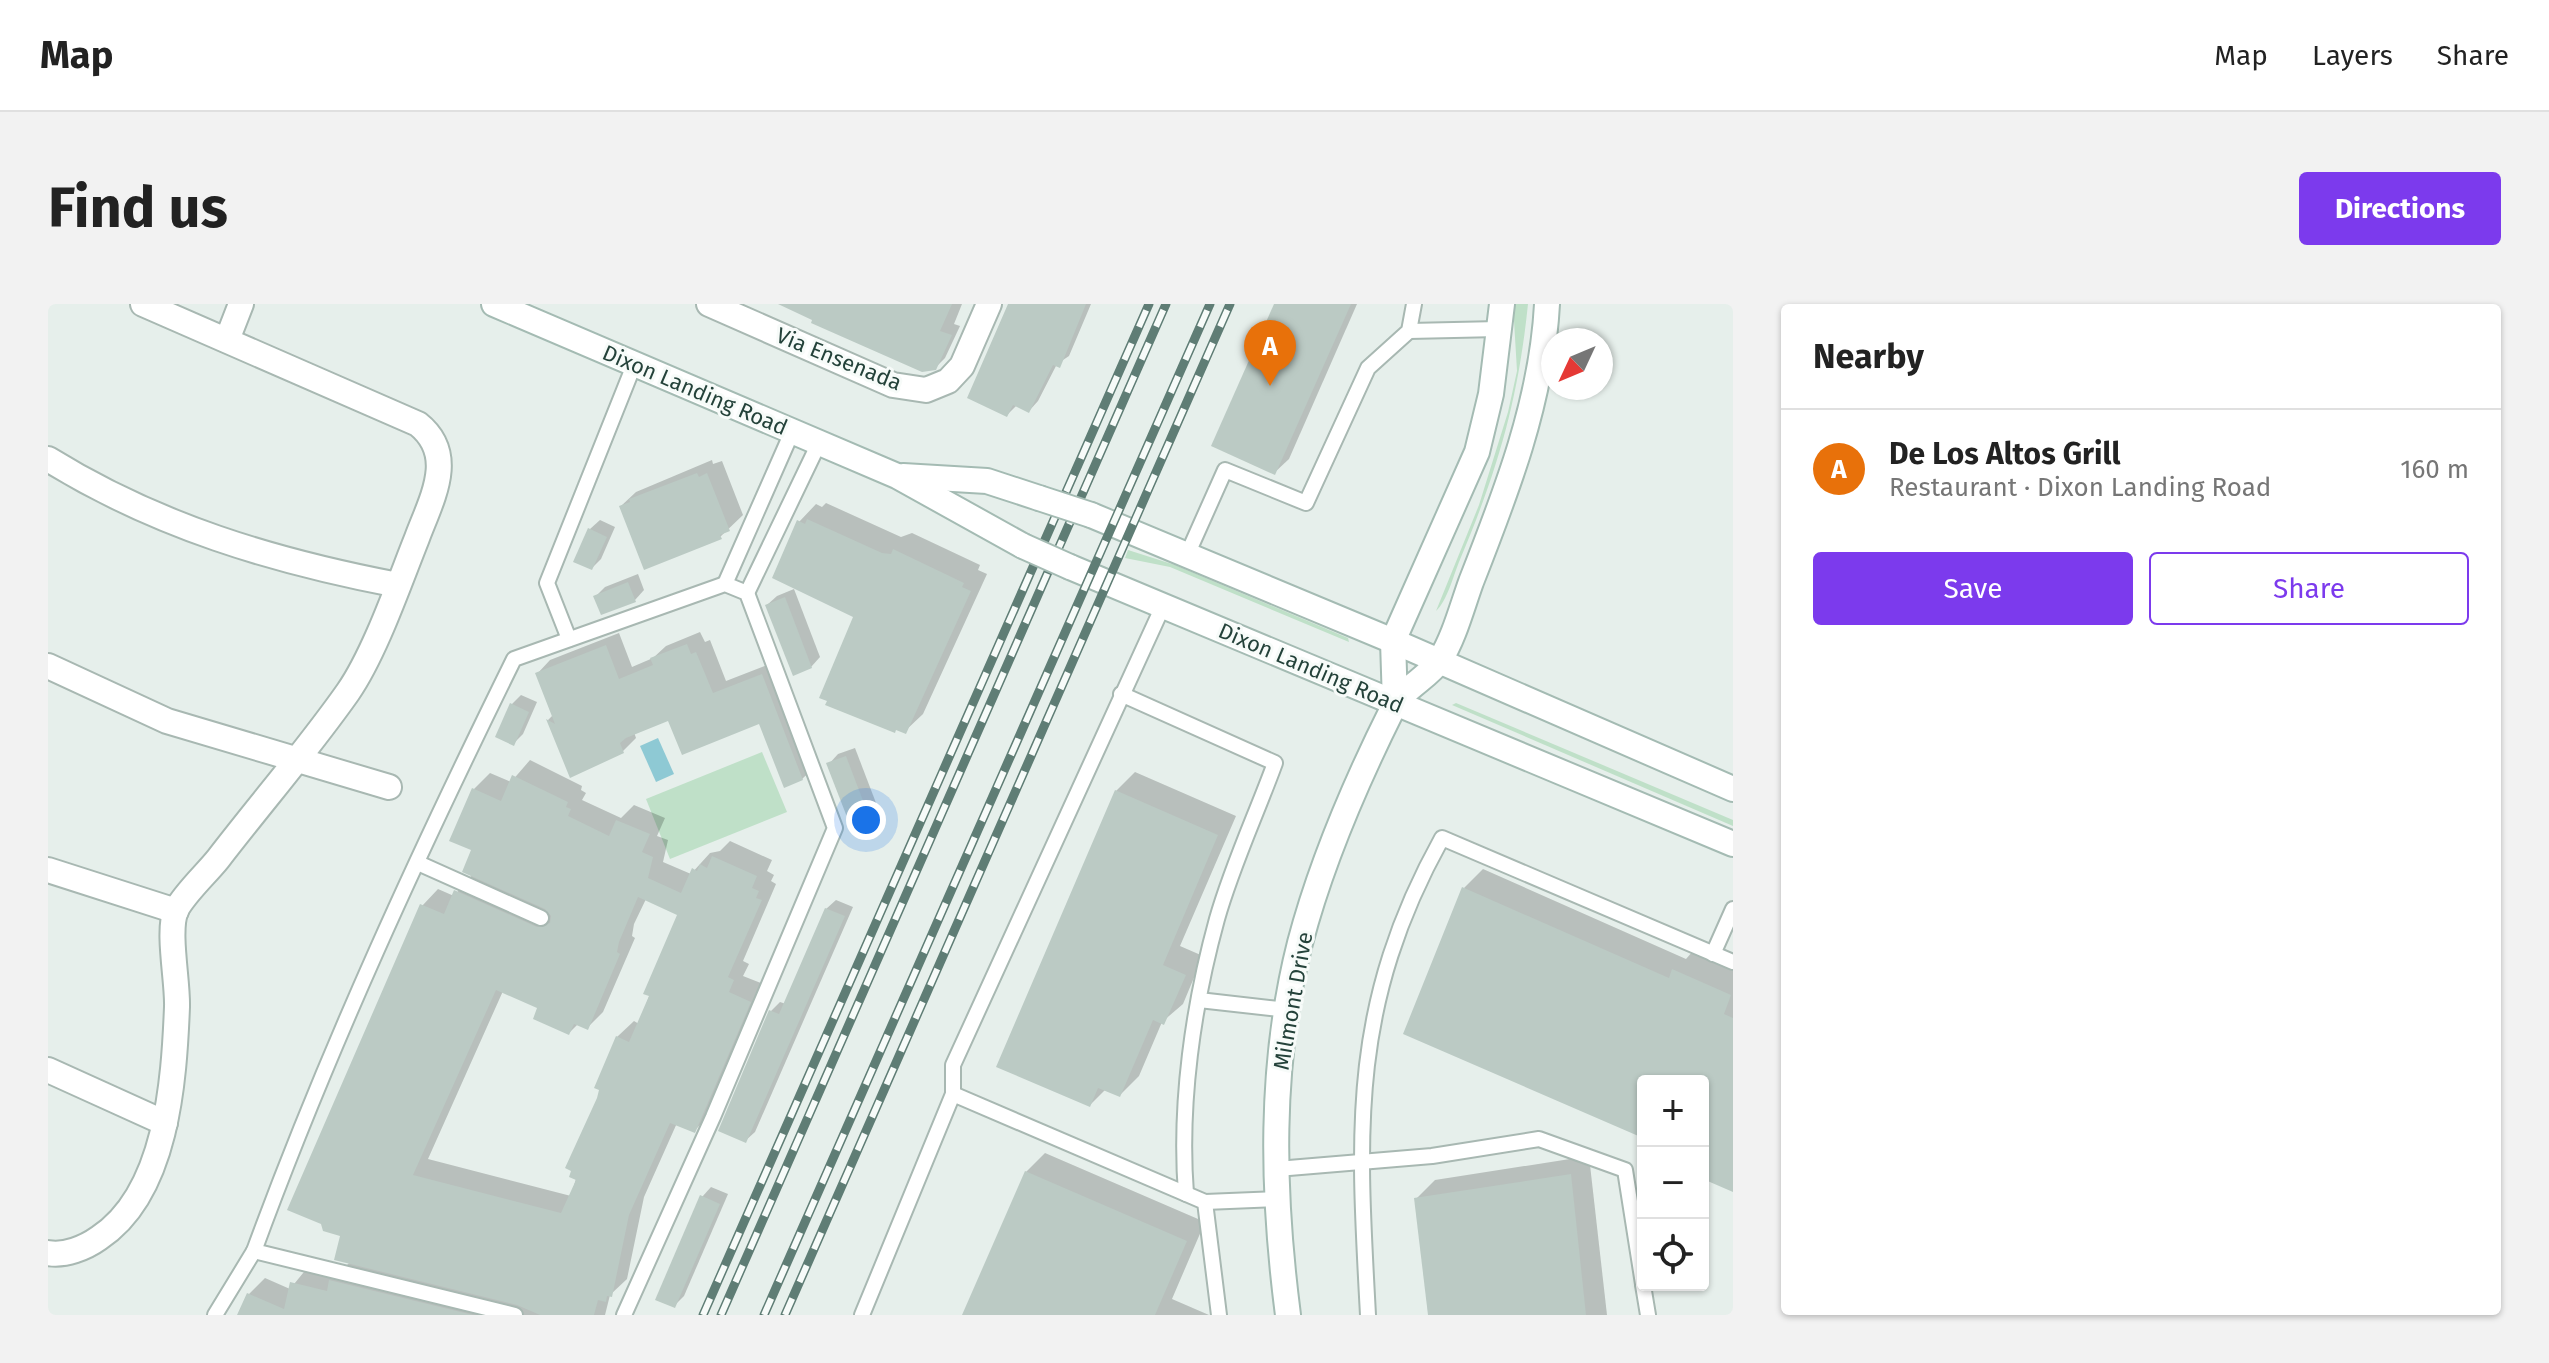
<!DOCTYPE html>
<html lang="en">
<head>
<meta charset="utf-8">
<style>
  body { margin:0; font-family:"Fira Sans",sans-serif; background:#f2f2f2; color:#222 }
  .controls { position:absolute; right:24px; bottom:24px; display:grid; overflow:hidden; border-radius:8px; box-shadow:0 2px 6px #0004 }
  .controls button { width:72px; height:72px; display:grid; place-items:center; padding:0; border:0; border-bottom:2px solid #e0e0e0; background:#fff; color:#222; font:40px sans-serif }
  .compass { position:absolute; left:1493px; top:24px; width:72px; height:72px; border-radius:50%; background:#fff; box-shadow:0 2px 6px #0004; rotate:226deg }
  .you { position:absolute; left:818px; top:516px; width:28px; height:28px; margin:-20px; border:6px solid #fff; border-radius:50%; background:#1a73e8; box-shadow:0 0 0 12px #1a73e833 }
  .badge { display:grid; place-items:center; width:52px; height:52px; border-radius:50%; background:#7c3aed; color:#fff; font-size:26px; font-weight:700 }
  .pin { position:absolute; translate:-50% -66px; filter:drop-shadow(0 2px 4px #0008) }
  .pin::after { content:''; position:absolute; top:42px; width:28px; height:24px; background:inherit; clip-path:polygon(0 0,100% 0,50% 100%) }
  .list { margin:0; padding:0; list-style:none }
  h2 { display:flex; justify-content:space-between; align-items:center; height:104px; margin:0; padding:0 32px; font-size:34px }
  h2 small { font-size:26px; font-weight:400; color:#767676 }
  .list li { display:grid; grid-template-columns:52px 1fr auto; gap:24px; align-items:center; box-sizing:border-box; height:120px; padding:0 32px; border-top:2px solid #e0e0e0 }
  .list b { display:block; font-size:30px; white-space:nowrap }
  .list p { margin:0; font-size:26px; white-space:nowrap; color:#767676 }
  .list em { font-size:26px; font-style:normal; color:#767676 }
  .actions { display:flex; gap:16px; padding:24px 32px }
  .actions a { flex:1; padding:18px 0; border:2px solid #7c3aed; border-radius:8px; text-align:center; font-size:28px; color:#7c3aed }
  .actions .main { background:#7c3aed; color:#fff }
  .icon { flex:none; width:44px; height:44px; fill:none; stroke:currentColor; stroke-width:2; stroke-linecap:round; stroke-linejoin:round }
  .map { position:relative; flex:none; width:1685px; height:1011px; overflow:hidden; border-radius:8px }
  header { display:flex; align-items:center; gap:48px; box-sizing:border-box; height:112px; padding:0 40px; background:#fff; border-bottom:2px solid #e0e0e0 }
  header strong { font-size:38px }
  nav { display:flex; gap:44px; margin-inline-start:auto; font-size:28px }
  .intro { display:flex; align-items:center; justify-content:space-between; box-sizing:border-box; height:192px; padding:0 48px }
  h1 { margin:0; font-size:56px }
  .button { padding:20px 36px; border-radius:8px; background:#7c3aed; color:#fff; font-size:28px; font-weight:700 }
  main { display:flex; gap:48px; padding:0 48px }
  aside { flex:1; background:#fff; border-radius:8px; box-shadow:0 2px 6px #0004 }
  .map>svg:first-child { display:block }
  .green { fill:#bfe0c8 }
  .water { fill:#8ec9d4 }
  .shadow { fill:#0003; fill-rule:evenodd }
  .building { fill:#bbcac4; fill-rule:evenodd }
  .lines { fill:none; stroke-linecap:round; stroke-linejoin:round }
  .lane-casing { stroke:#a8b8b2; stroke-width:18 }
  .street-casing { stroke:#a8b8b2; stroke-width:28 }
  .secondary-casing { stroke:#a4bbb3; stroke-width:28 }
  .lane { stroke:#fff; stroke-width:14 }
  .street { stroke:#fff; stroke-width:24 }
  .secondary { stroke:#fff; stroke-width:24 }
  .rail-casing { stroke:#5f7d75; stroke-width:9 }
  .rail { stroke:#f7fbf9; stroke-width:6; stroke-dasharray:18; stroke-linecap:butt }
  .secondary-bridge-casing { stroke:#a4bbb3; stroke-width:28; stroke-linecap:butt }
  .secondary-bridge { stroke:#fff; stroke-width:24 }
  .labels { text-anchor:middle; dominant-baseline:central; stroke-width:6; stroke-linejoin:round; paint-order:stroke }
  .street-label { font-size:22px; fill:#24423a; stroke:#f7fbf9 }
</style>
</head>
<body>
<header>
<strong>Map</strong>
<nav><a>Map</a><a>Layers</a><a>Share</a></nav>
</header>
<div class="intro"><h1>Find us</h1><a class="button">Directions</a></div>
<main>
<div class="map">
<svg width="1685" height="1011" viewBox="0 0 1685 1011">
  <rect width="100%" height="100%" fill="#e6efeb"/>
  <g class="green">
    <path d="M1465 0H1480C1470 98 1449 168 1411 258 1405 273 1399 297 1388 307L1431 201 1460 108 1469 67Z"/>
    <path d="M1080 246 1127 261 1300 334 1301 338 1122 263 1077 254Z"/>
    <path d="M1408 399 1685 516V522L1404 401Z"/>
    <path d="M714 448 739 508 622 555 598 495Z"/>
  </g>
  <path class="water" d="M610 434 626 470 608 478 592 442Z"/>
  <g class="shadow">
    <path d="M741 0H914L906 20 912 22 897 54 887 64Z"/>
    <path d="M963 0H1043L1021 52 1009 60 990 97 981 107 969 101 959 111Z"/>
    <path d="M1228 0H1309L1241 155 1226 169Z"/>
    <path d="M664 156 665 160 674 157 695 211 672 233 573 202 588 188Z"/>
    <path d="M778 199 853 233 864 229 932 261 930 266 939 270 875 410 857 427 808 312 751 218 768 200 774 203Z"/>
    <path d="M552 216 567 223 553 255 544 264 542 225Z"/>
    <path d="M590 270 596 286 587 296 548 292 557 283Z"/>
    <path d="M746 285 772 353 763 363 719 301 729 292Z"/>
    <path d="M652 328 657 338 662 336 678 377 727 358 768 462 754 475 712 417 621 414 586 428 588 434 575 447 523 472 500 416 506 410 489 370 502 356 571 329 584 363 605 354 618 342Z"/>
    <path d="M473 391 489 398 475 430 466 439 464 400Z"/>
    <path d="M807 444 833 512 824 522 781 460 790 450Z"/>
    <path d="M482 456 534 482 533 486 538 489 534 496 573 514 586 501 617 514 609 532 620 536 615 558 643 570 662 549 672 547 682 537 724 556 719 567 726 571 723 577 728 580 695 657 701 660 695 672 718 681 662 811 646 827 629 819 596 893 579 975 562 991 557 1011H192L201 990 217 974 242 985 260 963 290 970 302 958 374 602 390 585 406 592 425 570 426 485 442 469 463 478ZM598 595 631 610 591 720 586 717 569 733 523 892 380 855 455 687 492 703 521 729 530 720 539 724 555 708 587 634 584 632 586 620Z"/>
    <path d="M1087 468 1188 512 1132 642 1155 652 1135 700 1114 718 1091 772 1072 791 1058 785 1042 801 1068 487Z"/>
    <path d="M1435 565 1638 655 1645 647 1685 665V886L1655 873V777H1595V832L1416 584Z"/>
    <path d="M788 596 805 603 707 828 697 837 723 707 732 698 738 700 778 605Z"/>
    <path d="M997 849 1157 918 1124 995 1161 1011H916L978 868Z"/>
    <path d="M1541 852 1559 1011H1382L1368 895 1387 876Z"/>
    <path d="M663 883 680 890 636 992 626 1002 654 893Z"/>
  </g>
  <g class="building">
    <path d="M730 0H904L892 27 904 31 888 66 874 68 763 19 764 16Z"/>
    <path d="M960 0H1038L1012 64 1005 61 981 109 965 101 959 113 919 94Z"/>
    <path d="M1226 0H1303L1227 171 1163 142Z"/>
    <path d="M649 169 651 173 659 169 682 227 672 231 674 235 596 266 571 202 582 198 581 195Z"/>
    <path d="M759 215 834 249 843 250 845 245 916 279 914 283 923 287 858 430 848 426 847 429 777 401 779 397 771 394 805 313 724 274 749 216 757 220Z"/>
    <path d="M540 224 559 233 544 266 525 258Z"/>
    <path d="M580 278 588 298 553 311 545 292Z"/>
    <path d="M737 293 764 364 745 372 717 301Z"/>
    <path d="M639 340 643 350 648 348 665 389 714 370 755 476 736 484 711 420 634 451 620 417 578 434 572 439 576 449 522 474 498 415 507 420 487 369 558 341 571 375 605 361 602 354Z"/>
    <path d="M462 399 481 408 466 442 447 433Z"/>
    <path d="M798 452 825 523 806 531 778 459Z"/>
    <path d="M464 471 520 498 518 503 523 505 520 512 561 532 568 516 602 530 594 548 605 553 600 574 633 589 644 564 649 567 652 560 659 564 664 552 709 572 704 584 711 587 708 594 714 596 680 673 686 676 681 688 703 698 647 829 622 819 581 911 564 993 559 992 558 998 550 996 546 1011H492L469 1001 286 956 292 932 275 927 273 920 239 906 372 600 396 610 406 586 489 623 502 619 503 612 497 605 414 568 423 546 401 537 424 484 453 497ZM590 593 629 611 595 690 601 692 581 738 568 732 546 784 551 786 549 794 517 864 523 867 521 873 528 876 513 909 365 871 448 686 489 704 485 715 521 731 526 720 540 726 572 650 569 648 571 638Z"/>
    <path d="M1067 486 1170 531 1115 661 1138 671 1116 721 1105 716 1072 793 1050 784 1042 803 948 763Z"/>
    <path d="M1414 583 1621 674 1624 665 1683 691 1676 710 1685 714V888L1655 875V777H1595V834L1355 730Z"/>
    <path d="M777 604 797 612 698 839 670 827 721 706 731 710Z"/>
    <path d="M977 867 1139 937 1107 1011H914Z"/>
    <path d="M1523 870 1538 1011H1380L1366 894Z"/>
    <path d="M652 891 672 900 627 1004 607 996Z"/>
    <path d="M281 976 425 1011H189L199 989 236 1005 242 978 279 987Z"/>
  </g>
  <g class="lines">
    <defs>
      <g id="lane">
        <path d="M1361 27 1451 25"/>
        <path d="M1140 249 1177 166 1258 199 1320 64 1361 27 1366 0"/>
        <path d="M677 280 744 128"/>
        <path d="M699 289 771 139"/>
        <path d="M521 335 499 279 586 61"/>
        <path d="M1073 390 1227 459C1208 511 1184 562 1169 615 1145 702 1131 800 1138 890"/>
        <path d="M370 559 493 614"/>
        <path d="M1665 650 1685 605"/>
        <path d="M1151 696 1240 706"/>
        <path d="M905 790V761L1115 302"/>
        <path d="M1229 865 1384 852 1491 835 1577 866 1595 980"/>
        <path d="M1157 898 1229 895"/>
        <path d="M1595 981 1600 1011"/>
        <path d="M167 1011 206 947"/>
        <path d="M467 1011 206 947C280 745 371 548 466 355L677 280 699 289 787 524 665 813 576 1011"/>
        <path d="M814 1011 905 790 1157 898 1171 1011"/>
        <path d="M1320 1011C1310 827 1301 702 1394 534L1685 658"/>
      </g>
      <g id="street">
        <path d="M661 0 845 81 878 86 900 77 914 62 941 0"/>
        <path d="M179 36 193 0"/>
        <path d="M0 155C108 222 225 257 350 281"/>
        <path d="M0 362 119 417 341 483"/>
        <path d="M0 566 128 607"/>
        <path d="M0 766 117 819"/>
        <path d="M0 949C17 952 37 944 51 934 119 889 126 777 129 703 130 678 119 627 128 606 137 589 158 570 170 555 213 499 260 445 300 388 327 349 351 279 369 234 384 194 409 151 370 120L95 0"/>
      </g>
      <g id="secondary">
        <path d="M446 0 849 172 975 242"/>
        <path d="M855 172 939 177 991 194"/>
        <path d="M1043 211 1345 337 1685 485"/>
        <path d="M1022 263 1685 540"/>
        <path d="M1347 399 1345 337 1429 148 1443 90 1454 0"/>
        <path d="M1240 1011C1224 888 1221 761 1252 639 1273 559 1308 478 1345 404 1355 384 1380 374 1392 356 1406 334 1414 303 1423 278 1458 189 1494 97 1499 0"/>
      </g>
    </defs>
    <use href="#lane" class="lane-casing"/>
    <use href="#street" class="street-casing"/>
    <use href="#secondary" class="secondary-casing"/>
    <use href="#lane" class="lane"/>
    <use href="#street" class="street"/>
    <use href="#secondary" class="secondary"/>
    <defs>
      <g id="rail">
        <path d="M655 1011 1101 0"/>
        <path d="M673 1011 1118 0"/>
        <path d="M716 1011 1162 0"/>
        <path d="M737 1011 1182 0"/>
      </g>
    </defs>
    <use href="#rail" class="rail-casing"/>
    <use href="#rail" class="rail"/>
    <defs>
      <g id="secondary-bridge">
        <path d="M991 194 1043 211"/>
        <path d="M975 242 1022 263"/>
      </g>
    </defs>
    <use href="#secondary-bridge" class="secondary-bridge-casing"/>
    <use href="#secondary-bridge" class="secondary-bridge"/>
  </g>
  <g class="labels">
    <g class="street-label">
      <text transform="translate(791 55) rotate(22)">Via Ensenada</text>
      <text transform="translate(647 86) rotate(23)">Dixon Landing Road</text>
      <text transform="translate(1263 364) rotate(23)">Dixon Landing Road</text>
      <text transform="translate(1245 697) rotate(-80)">Milmont Drive</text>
    </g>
  </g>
</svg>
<div class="controls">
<button>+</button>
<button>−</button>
<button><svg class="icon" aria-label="locate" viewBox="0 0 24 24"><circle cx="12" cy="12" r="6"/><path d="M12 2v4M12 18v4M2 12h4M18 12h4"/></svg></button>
</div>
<svg class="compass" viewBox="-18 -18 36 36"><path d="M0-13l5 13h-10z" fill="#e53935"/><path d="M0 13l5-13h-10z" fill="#767676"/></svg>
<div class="you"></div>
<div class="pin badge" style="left:1222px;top:82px;background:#e8710a">A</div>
</div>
<aside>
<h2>Nearby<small></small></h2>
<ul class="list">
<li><span class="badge" style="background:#e8710a">A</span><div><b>De Los Altos Grill</b><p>Restaurant · Dixon Landing Road</p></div><em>160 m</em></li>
</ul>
<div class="actions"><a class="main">Save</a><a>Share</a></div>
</aside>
</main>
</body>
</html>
